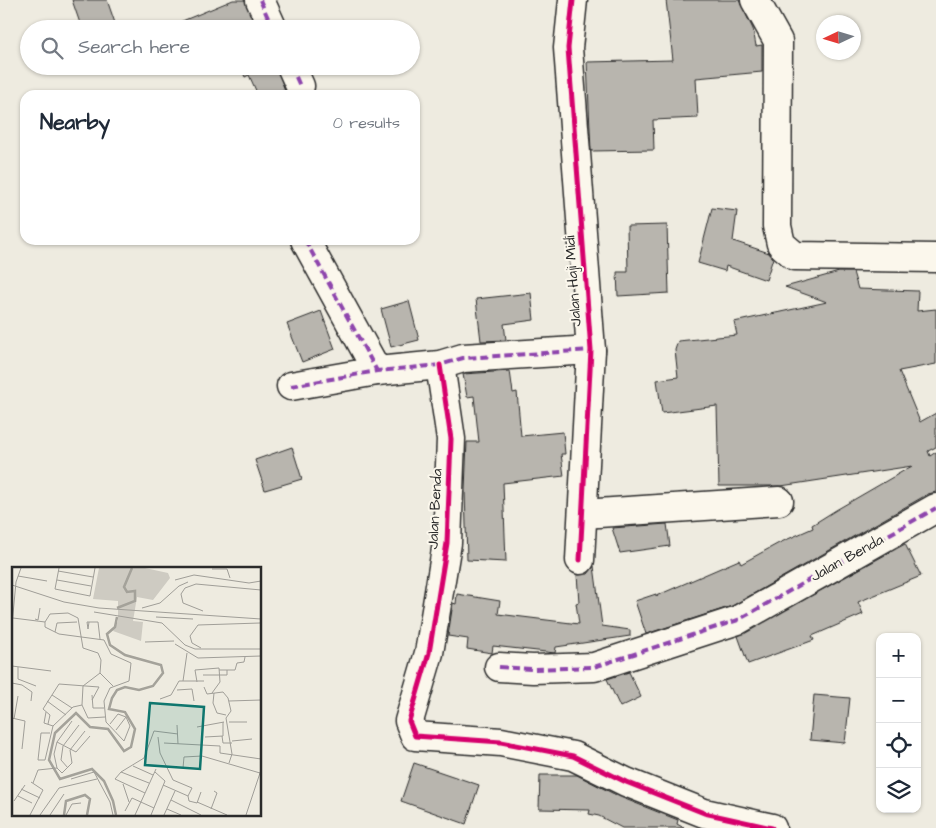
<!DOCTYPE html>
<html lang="en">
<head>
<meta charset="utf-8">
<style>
  body { margin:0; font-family:"Architects Daughter",sans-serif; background:#f6f6f7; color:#1f2937 }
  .controls { position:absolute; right:15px; bottom:15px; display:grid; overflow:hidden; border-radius:10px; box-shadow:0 1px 4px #0004 }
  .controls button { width:45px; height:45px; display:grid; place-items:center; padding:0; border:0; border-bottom:1px solid #e0e1e3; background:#fff; color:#1f2937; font:25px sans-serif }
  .compass { position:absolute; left:816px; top:15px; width:45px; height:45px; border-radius:50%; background:#fff; box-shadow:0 1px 4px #0004; rotate:266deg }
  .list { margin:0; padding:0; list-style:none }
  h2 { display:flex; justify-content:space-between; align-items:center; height:65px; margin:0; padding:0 20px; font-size:21px }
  h2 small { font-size:16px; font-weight:400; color:#747a83 }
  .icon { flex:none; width:28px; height:28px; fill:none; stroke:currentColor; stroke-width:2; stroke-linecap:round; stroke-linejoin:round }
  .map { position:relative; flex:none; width:936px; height:828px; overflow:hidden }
  .search { position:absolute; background:#fff; box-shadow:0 1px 4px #0004; left:20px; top:20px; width:400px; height:55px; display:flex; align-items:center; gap:12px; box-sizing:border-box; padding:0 18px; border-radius:28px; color:#747a83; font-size:19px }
  .panel { position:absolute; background:#fff; box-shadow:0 1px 4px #0004; left:20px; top:90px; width:400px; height:155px; border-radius:15px }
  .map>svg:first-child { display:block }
  .building { fill:#b8b5ae; stroke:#2b2b2b }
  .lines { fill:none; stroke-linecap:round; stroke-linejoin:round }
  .street-casing { stroke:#2b2b2b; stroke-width:31 }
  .street { stroke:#fbf7ec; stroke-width:28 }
  .quiet { stroke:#8e44ad; stroke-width:4; stroke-dasharray:8 4; stroke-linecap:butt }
  .cycleway-casing { stroke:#fbf7ec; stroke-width:8 }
  .cycleway { stroke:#d6006c; stroke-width:5 }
  .labels { text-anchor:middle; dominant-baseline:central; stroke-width:4; stroke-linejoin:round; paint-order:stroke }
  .street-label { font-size:15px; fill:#2b2b2b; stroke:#fbf7ec }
  .inset-river { fill:none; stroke:#a4a29a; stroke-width:2.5 }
  .inset-road { fill:none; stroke:#a09e98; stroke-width:1 }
  .view { fill:#0f766e; fill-opacity:0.15; stroke:#0f766e; stroke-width:2.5 }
  .inset-edge { fill:none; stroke:#2b2b2b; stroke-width:2.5 }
</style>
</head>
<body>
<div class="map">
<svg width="936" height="828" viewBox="0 0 936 828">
  <rect width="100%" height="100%" fill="#eeebe0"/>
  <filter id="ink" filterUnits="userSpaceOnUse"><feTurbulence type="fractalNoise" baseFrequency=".02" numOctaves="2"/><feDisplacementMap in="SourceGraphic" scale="10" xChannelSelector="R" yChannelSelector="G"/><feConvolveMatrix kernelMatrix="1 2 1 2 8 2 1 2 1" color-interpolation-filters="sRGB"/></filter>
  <g filter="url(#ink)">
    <g class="building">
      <path d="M72 0H107L115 23 98 29H82Z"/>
      <path d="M233 0H245L256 29H163Z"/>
      <path d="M666 0H739L753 29 756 46 762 45V72L696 78 698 118 653 120 654 150 591 151 587 62 673 60Z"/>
      <path d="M240 66H276L285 90 274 95H258L249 75 245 77Z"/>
      <path d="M712 208 737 211 733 241 769 253 773 258 766 280 726 266 725 271 698 263Z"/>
      <path d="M667 225 669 293 618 296 617 272H628L627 226Z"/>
      <path d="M839 272H853L858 289 918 291 917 311 936 309V364L899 371 920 422 936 413V447L928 451 930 456 936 452V492L928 494 732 606 646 634 635 601 656 594V596L739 560 741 564 779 543 813 528 812 525 836 510 912 466 781 486H719L717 406 662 413 657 380 678 377 675 350 678 341 737 335 734 322 827 302 785 287Z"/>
      <path d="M531 293 534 320 504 324 506 340 481 341 476 299Z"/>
      <path d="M409 301 419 340 391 347 381 309Z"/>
      <path d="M321 311 335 349 302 362 287 324Z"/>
      <path d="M510 371 513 393 517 392 521 436 563 432 565 454H561L564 476 503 483 506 562 467 560 465 490 467 442H479L474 396 467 397 463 374Z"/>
      <path d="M292 447 302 479 265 490 255 460Z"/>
      <path d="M667 524 670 546 620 553 612 528Z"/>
      <path d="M905 544 921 576 858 602 863 614 812 636 814 640 748 664 738 636Z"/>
      <path d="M594 566 602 626 630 630V636L556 647 555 653 493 646 492 653 467 649 468 639 448 636 453 603 456 604 457 594 500 601 498 614 579 624 576 603 579 602 577 575 588 574Z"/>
      <path d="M629 672 641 697 620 707 607 679Z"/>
      <path d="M814 695 850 698 845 743 810 740Z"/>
      <path d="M414 763 479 785 466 824 401 801Z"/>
      <path d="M540 775H577L620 797 678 820 677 824 684 828H622L599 816 589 814 590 810 539 809Z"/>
    </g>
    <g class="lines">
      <defs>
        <g id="street">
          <path d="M260 0 273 29"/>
          <path d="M573 0 568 48 591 350 580 560"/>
          <path d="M755 0 778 41 777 226 781 244 795 256 936 258"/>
          <path d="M291 66 300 86"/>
          <path d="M305 240 377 371"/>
          <path d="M440 365 451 439 447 543 429 653 409 721 415 736 501 742 573 756 626 782 704 813 772 828"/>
          <path d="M291 386 377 371 440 365 463 358 591 350"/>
          <path d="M583 514 779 501"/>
          <path d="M499 667 533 669 594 667 738 620 936 508"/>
        </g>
      </defs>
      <use href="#street" class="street-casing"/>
      <use href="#street" class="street"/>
      <g class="quiet">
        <path d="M260 0 273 29"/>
        <path d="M291 66 300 86"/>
        <path d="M305 240 377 371"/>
        <path d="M291 386 377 371 440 365 463 358 591 350"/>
        <path d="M499 667 533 669 594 667 738 620 936 508"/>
      </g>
      <defs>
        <g id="cycleway">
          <path d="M573 0 568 48 591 350 580 560"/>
          <path d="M440 365 451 439 447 543 429 653 409 721 415 736 501 742 573 756 626 782 704 813 772 828"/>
        </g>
      </defs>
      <use href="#cycleway" class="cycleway-casing"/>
      <use href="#cycleway" class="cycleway"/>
    </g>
  </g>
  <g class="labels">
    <g class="street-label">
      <text transform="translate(573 281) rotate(-94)">Jalan Haji Midi</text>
      <text transform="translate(435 509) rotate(-87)">Jalan Benda</text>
      <text transform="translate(847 558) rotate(-29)">Jalan Benda</text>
    </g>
  </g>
  <g transform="translate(12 567)">
    <rect width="249" height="249" fill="#eeebe0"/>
    <path d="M87 1H133L156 6 158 11 141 33 125 30 121 54 131 55 129 74 101 64 106 54V34L81 32Z" fill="#cecbc2"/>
    <path class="inset-river" d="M105 41 123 34V24L115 25 112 20 120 1M52 248 54 234 73 228 78 232 75 248M104 248 101 234 92 214 80 202 48 212 37 193 43 166 64 146 78 160 96 162 112 184 119 180 123 162 113 145 97 142 100 131 105 123 113 120 127 123 141 119 151 106 149 98 113 88 98 78 95 67 103 60 105 50"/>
    <path class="inset-road" d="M47 1 43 22 78 29 83 1M200 2H215L218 11M46 4 81 10M6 9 35 14M45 13 79 19M163 13 182 8 237 16 249 14M0 18 52 35 87 41 249 52M130 41 148 36 167 19 176 15M191 44 171 36 169 27 173 21 184 17 249 23M82 45 150 56 173 78 183 82H249M144 50 181 52M1 51 33 55 38 47 56 46 66 51 71 81 86 86 89 93 88 106 71 119 70 138 76 151 93 150M23 52 26 53 28 41M33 55V60L47 67 92 73 99 87 119 96 117 114 98 121 92 134 94 155 112 174 118 159 114 150 106 147 98 157M77 55 76 62 75 55H86L88 72M0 58 4 15 9 1M43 65 45 56 65 55M133 75 162 74M163 77 186 91 249 89M189 81 180 76 178 69 186 58 248 56M0 99 39 104M6 100V112L24 119M207 103H223L225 96 232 95 233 90M88 106 101 119M191 108H215V103M171 114 175 86M185 115 183 103 207 101 208 115 200 126M0 116 10 118 20 125 19 134M192 120 195 127 211 125 216 131 219 144 214 151 220 187 217 196M165 123 180 122 182 134M202 126 201 136 205 146 214 148M40 128 60 141M80 128 81 141H92M148 132 159 128 167 114H192M35 134 54 148M217 134 249 133M34 145 32 156 41 159M0 151 13 154 10 182M2 152 6 129M60 154 45 175 42 187 45 201 50 206 60 196 58 183 73 164M217 155H235M36 157 38 148 31 142 47 117 87 120 80 133M165 158 166 177M185 160 212 155M104 163 114 150M38 166H29L26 193H33L41 159 61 140 70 138M210 169 211 176H220M146 170 148 186 161 213 180 221 176 229M193 170 211 169V155M220 174 240 172M45 175 64 185 78 169M152 176 208 179V186L249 192M121 199 141 208M56 201 49 193 51 179 67 158M171 201 172 190 190 189 248 206M109 205 132 191 142 164 166 167M59 212 82 205 98 235 101 248M21 216 26 203 45 201M111 217 117 235M151 218 176 229M9 222 28 231M133 226 103 212 109 205 137 216M6 229 20 236M176 229 177 234 185 236 189 225M159 233 189 248M2 234 13 218M185 235 215 248M155 242 169 248M199 242 205 226 202 224M113 244 120 231 142 241M18 248 31 223 19 215M28 248 47 221 85 212M38 248 52 227M54 248 60 237 69 236M123 248 144 202M139 248 153 214 143 205M152 248 163 224M234 248 249 203"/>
    <path class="view" d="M138 136 192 140 188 202 133 198Z"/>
    <rect width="249" height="249" class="inset-edge"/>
  </g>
</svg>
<div class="controls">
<button>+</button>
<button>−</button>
<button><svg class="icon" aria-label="locate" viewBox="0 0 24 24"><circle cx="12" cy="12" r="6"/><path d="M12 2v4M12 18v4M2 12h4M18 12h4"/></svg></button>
<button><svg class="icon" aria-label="layers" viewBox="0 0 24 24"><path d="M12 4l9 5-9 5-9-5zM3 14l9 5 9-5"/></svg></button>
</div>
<svg class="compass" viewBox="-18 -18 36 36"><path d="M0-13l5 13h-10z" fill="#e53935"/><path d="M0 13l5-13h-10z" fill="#747a83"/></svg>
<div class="search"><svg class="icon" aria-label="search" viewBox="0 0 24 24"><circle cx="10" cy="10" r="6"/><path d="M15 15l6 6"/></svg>Search here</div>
<section class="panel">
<h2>Nearby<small>0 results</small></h2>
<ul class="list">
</ul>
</section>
</div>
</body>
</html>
